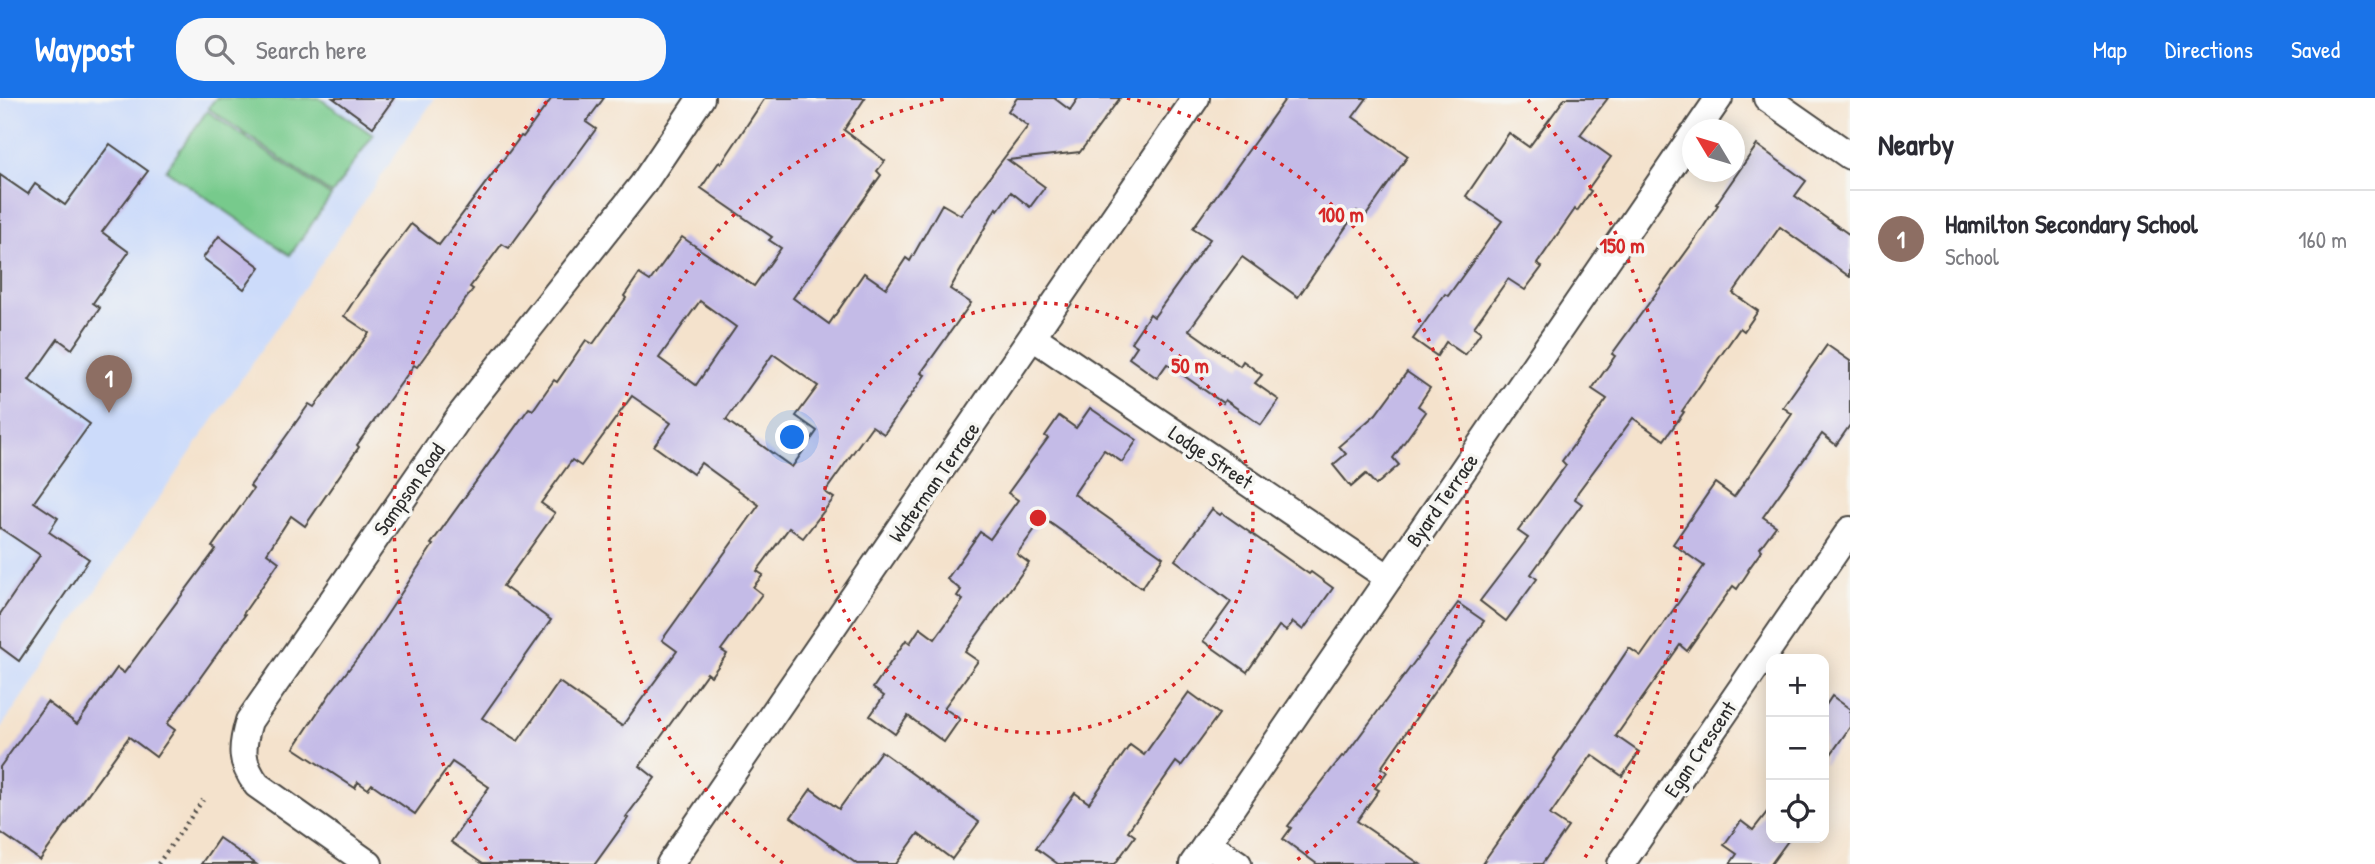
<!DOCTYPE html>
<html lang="en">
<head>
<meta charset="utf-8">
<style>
  body { margin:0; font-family:"Patrick Hand",sans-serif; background:#f7f7f7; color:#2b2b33 }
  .controls { position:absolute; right:21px; bottom:21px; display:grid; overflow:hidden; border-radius:14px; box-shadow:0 4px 18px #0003 }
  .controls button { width:63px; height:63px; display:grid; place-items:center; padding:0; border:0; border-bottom:2px solid #e1e1e2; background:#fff; color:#2b2b33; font:35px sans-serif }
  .compass { position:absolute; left:1682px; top:21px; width:63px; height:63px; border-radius:50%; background:#fff; box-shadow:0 4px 18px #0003; rotate:308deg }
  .you { position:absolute; left:793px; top:340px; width:24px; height:24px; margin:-18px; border:5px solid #fff; border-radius:50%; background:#1a73e8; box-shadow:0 0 0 10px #1a73e833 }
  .badge { display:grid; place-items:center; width:46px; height:46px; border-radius:50%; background:#1a73e8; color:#fff; font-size:23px; font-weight:700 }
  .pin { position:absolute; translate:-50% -58px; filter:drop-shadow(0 2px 4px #0008) }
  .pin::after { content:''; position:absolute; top:37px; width:24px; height:21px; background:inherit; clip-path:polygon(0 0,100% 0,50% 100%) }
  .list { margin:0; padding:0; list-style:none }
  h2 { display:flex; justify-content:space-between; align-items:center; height:91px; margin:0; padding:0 28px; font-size:30px }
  h2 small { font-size:23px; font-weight:400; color:#7c7c81 }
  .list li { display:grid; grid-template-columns:46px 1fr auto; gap:21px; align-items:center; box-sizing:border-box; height:98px; padding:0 28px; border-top:2px solid #e1e1e2 }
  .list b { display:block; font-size:26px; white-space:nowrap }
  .list p { margin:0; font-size:23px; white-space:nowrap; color:#7c7c81 }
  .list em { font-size:23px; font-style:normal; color:#7c7c81 }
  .icon { flex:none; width:38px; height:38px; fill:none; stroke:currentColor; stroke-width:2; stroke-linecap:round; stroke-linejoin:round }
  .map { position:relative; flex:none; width:1850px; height:766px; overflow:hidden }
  header { display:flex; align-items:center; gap:42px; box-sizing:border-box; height:98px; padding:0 35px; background:#1a73e8; color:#fff }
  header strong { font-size:33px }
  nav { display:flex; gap:38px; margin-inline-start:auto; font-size:24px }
  .search { width:490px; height:63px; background:#f7f7f7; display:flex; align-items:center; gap:18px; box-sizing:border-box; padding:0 24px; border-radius:28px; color:#7c7c81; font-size:26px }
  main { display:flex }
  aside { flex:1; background:#fff }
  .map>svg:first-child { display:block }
  .built { fill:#ccdbfa }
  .green { fill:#77ca8c; stroke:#517a5c; stroke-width:2 }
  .building { fill:#c4bbe7; fill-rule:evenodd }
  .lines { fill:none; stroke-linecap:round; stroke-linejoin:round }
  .street-casing { stroke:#494643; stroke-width:30 }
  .path { stroke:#494643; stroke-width:4.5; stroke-dasharray:2 5; stroke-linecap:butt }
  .street { stroke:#fff; stroke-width:26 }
  .ring { fill:none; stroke:#d62828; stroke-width:3.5; stroke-dasharray:3.5 7 }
  .labels { text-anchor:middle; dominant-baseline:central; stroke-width:7; stroke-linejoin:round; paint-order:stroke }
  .street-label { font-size:21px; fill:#2b2b2b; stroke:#f6f6f2 }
  .centre { fill:#d62828; stroke:#f6f6f2; stroke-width:3.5 }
  .ring-label { font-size:21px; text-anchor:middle; font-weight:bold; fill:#d62828; stroke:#f6f6f2; stroke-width:7; stroke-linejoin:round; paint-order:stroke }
</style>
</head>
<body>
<header>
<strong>Waypost</strong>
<div class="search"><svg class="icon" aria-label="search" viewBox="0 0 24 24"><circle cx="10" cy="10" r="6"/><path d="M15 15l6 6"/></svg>Search here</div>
<nav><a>Map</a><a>Directions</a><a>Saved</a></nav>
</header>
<main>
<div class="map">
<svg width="1850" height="766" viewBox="0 0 1850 766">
  <rect width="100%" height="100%" fill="#f6f6f2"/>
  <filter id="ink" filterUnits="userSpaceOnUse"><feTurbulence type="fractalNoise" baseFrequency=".0143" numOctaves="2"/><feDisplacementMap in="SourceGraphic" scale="14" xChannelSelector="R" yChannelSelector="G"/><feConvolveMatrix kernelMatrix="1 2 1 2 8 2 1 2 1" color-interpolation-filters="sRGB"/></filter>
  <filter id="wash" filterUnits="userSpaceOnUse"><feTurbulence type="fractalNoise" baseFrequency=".00686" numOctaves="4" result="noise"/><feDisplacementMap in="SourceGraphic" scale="28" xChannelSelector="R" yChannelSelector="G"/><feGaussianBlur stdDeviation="1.57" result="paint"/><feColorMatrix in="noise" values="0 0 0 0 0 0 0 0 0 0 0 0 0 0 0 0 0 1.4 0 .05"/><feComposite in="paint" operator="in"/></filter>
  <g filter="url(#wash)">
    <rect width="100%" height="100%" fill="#f4e2cc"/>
    <path class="built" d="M0 0H435L0 631Z"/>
    <g class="green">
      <path d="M216 0H319L373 37 332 96 208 10Z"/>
      <path d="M207 13 331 98 290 157 166 72Z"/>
    </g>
    <g id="blocks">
      <g class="building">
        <path d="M333 0H394L373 29Z"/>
        <path d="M552 0H604L586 24 596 31 509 150 502 146 470 189 473 191 417 269 414 267 357 347 359 349 305 428 291 418 267 455 279 464 243 516 245 517 167 626 175 632 156 659 129 639 40 762 0 734V669L47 604 77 626 117 570 124 575 216 451 212 449 253 391 250 388 277 351 309 306 314 309 369 235 344 218 359 195 411 126 439 147 521 38 523 39Z"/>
        <path d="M765 0H865L844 32 885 63 877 73 881 77 793 200 829 226 864 175 886 190 906 160 910 163 942 106 961 117 1028 28 1008 13 1017 0H1054L1070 12 1078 0H1120L1080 54 1008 62 1045 89 1030 109 1011 94 998 112 996 110 950 191 971 205 921 275 925 277 884 336 872 328 825 394 834 400 803 440 789 430 757 473 763 477 753 489 762 496 721 552 727 556 711 578 707 575 640 668 655 680 626 719 628 720 595 766H483L451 744 489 689 452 664 415 716 372 686 368 691 358 684 355 690 294 650 331 594 363 553 433 447 431 446 529 310 533 312 554 282 557 284 586 242 593 246 626 200 624 198 639 176 650 183 682 139 754 188 781 150 769 142 772 139 701 90 719 64 721 66ZM700 203 736 229 696 287 659 260ZM773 256 818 288 796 318 817 333 792 369 726 322ZM632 298 671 325 654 348 693 376 701 365 759 407 662 542 677 553 622 628 559 584 518 643 482 620 551 522 503 488 555 415 541 405 572 362 581 368Z"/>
        <path d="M1286 0H1367L1353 19 1408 58 1365 119 1357 113 1298 199 1242 159 1189 232 1240 268 1243 263 1262 277 1255 285 1279 302 1261 327 1225 302 1223 305 1167 266 1157 280 1129 260 1137 248 1131 244 1150 216 1154 219 1210 141 1193 130Z"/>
        <path d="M1565 0H1608L1580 37 1611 59 1588 91 1591 93 1577 113 1575 111 1537 166 1542 169 1525 192 1508 181 1474 229 1481 234 1465 257 1446 244 1437 258 1413 241 1445 196 1448 198 1502 123 1466 98 1509 35 1529 49Z"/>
        <path d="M110 46 148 73 102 134 129 154 93 205 100 210 72 251 58 241 29 282 90 326 34 404 58 420 49 434 89 461 19 563 0 549V516L40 457 0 430V77L28 96 35 86 65 107Z"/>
        <path d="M1757 47 1806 83 1795 98 1850 137V179L1780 129 1733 195 1758 213 1744 233 1740 230 1682 313 1684 314 1664 342 1633 320 1578 394 1575 401 1582 406 1531 476 1537 481 1506 523 1480 503 1528 440 1518 433 1566 367 1562 363 1607 301 1592 291 1615 258 1612 256 1694 143 1718 107 1716 106Z"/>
        <path d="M219 138 260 169 244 191 203 160Z"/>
        <path d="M1827 247 1850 263V327L1836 347 1822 336 1763 419 1776 428 1760 450 1762 452 1748 472 1749 473 1737 491 1733 488 1687 553 1680 547 1616 638 1639 654 1622 678 1592 657 1550 717 1568 729 1542 766H1482L1555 662 1554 661 1629 550 1641 558 1704 468 1673 446 1715 385 1734 399 1792 316 1783 309Z"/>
        <path d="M1407 274 1430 290 1418 308 1426 314 1393 360 1399 367 1376 387 1366 376 1351 389 1333 367 1346 356 1339 348 1376 316Z"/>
        <path d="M1090 310 1137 342 1122 364 1104 352 1074 396 1163 459 1142 490 1043 420 1017 456 1029 465 965 554 978 563 944 610 960 621 944 644 908 618 895 636 870 618 884 598 873 590 906 542 910 545 920 530 935 541 963 502 957 498 961 492 947 481 980 434 990 441 1018 402 1008 395 1048 340 1045 338 1059 318 1076 330Z"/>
        <path d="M1212 411 1220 417 1222 415 1309 476 1311 474 1333 490 1303 532 1293 524 1286 533 1279 528 1247 574 1203 543 1231 504 1175 462Z"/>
        <path d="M1458 505 1484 523 1381 670 1387 674 1375 690 1379 692 1357 723 1420 766H1317L1283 741 1291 730 1288 728 1342 658 1344 659Z"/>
        <path d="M1189 594 1219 616 1181 668 1176 664 1128 733 1135 738 1115 766H1058L1036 750 1075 695 1089 705 1130 647 1144 657Z"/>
        <path d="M1832 598 1850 611V629L1824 666V610Z"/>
        <path d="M881 653 979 724 952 761 918 736 896 766H857L791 719 811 691 839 711Z"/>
        <path d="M1771 709V740H1790L1771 766H1730L1737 756 1724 747 1741 723 1753 732Z"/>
        <path d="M219 740 256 766H201Z"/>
      </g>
    </g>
  </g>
  <g filter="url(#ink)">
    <use href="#blocks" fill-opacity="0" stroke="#494643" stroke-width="2"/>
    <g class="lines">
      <defs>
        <g id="street">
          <path d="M1767 0 1850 58"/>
          <path d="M1697 32 1719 0"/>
          <path d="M1033 239 1389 480"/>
          <path d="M1207 745 1238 766"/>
          <path d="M369 766 257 687C240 664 241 650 249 623L462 315 643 86 701 0"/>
          <path d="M670 766 1196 0"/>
          <path d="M1193 766 1692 38"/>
          <path d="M1621 766 1850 432"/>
        </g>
      </defs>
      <use href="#street" class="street-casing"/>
      <path class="path" d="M158 766 203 702"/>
      <use href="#street" class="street"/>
    </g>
  </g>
  <g class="ring">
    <circle cx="1038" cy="420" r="215"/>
    <path d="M783 765A429 429 0 0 1 949 0M1127 0A429 429 0 0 1 1293 765"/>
    <path d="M492 761A644 644 0 0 1 548 2M1528 2A644 644 0 0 1 1584 761"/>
  </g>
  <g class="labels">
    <g class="street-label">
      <text transform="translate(1211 359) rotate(34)">Lodge Street</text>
      <text transform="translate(934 384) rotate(-55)">Waterman Terrace</text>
      <text transform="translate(409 391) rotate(-55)">Sampson Road</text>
      <text transform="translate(1442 402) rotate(-55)">Byard Terrace</text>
      <text transform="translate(1700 651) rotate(-56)">Egan Crescent</text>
    </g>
  </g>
  <circle cx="1038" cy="420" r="10" class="centre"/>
  <g class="ring-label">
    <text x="1341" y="124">100 m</text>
    <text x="1622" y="155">150 m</text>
    <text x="1190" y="275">50 m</text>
  </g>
</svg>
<div class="controls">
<button>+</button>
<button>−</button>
<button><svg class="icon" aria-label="locate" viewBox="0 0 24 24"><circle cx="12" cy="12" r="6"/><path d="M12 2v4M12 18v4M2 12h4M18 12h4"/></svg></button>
</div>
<svg class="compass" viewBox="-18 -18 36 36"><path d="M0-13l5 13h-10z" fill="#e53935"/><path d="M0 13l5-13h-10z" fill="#7c7c81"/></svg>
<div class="you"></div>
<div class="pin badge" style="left:109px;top:315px;background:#8d6e63">1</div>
</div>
<aside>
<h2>Nearby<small></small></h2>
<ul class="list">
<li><span class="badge" style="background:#8d6e63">1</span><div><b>Hamilton Secondary School</b><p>School</p></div><em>160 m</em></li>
</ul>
</aside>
</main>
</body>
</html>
